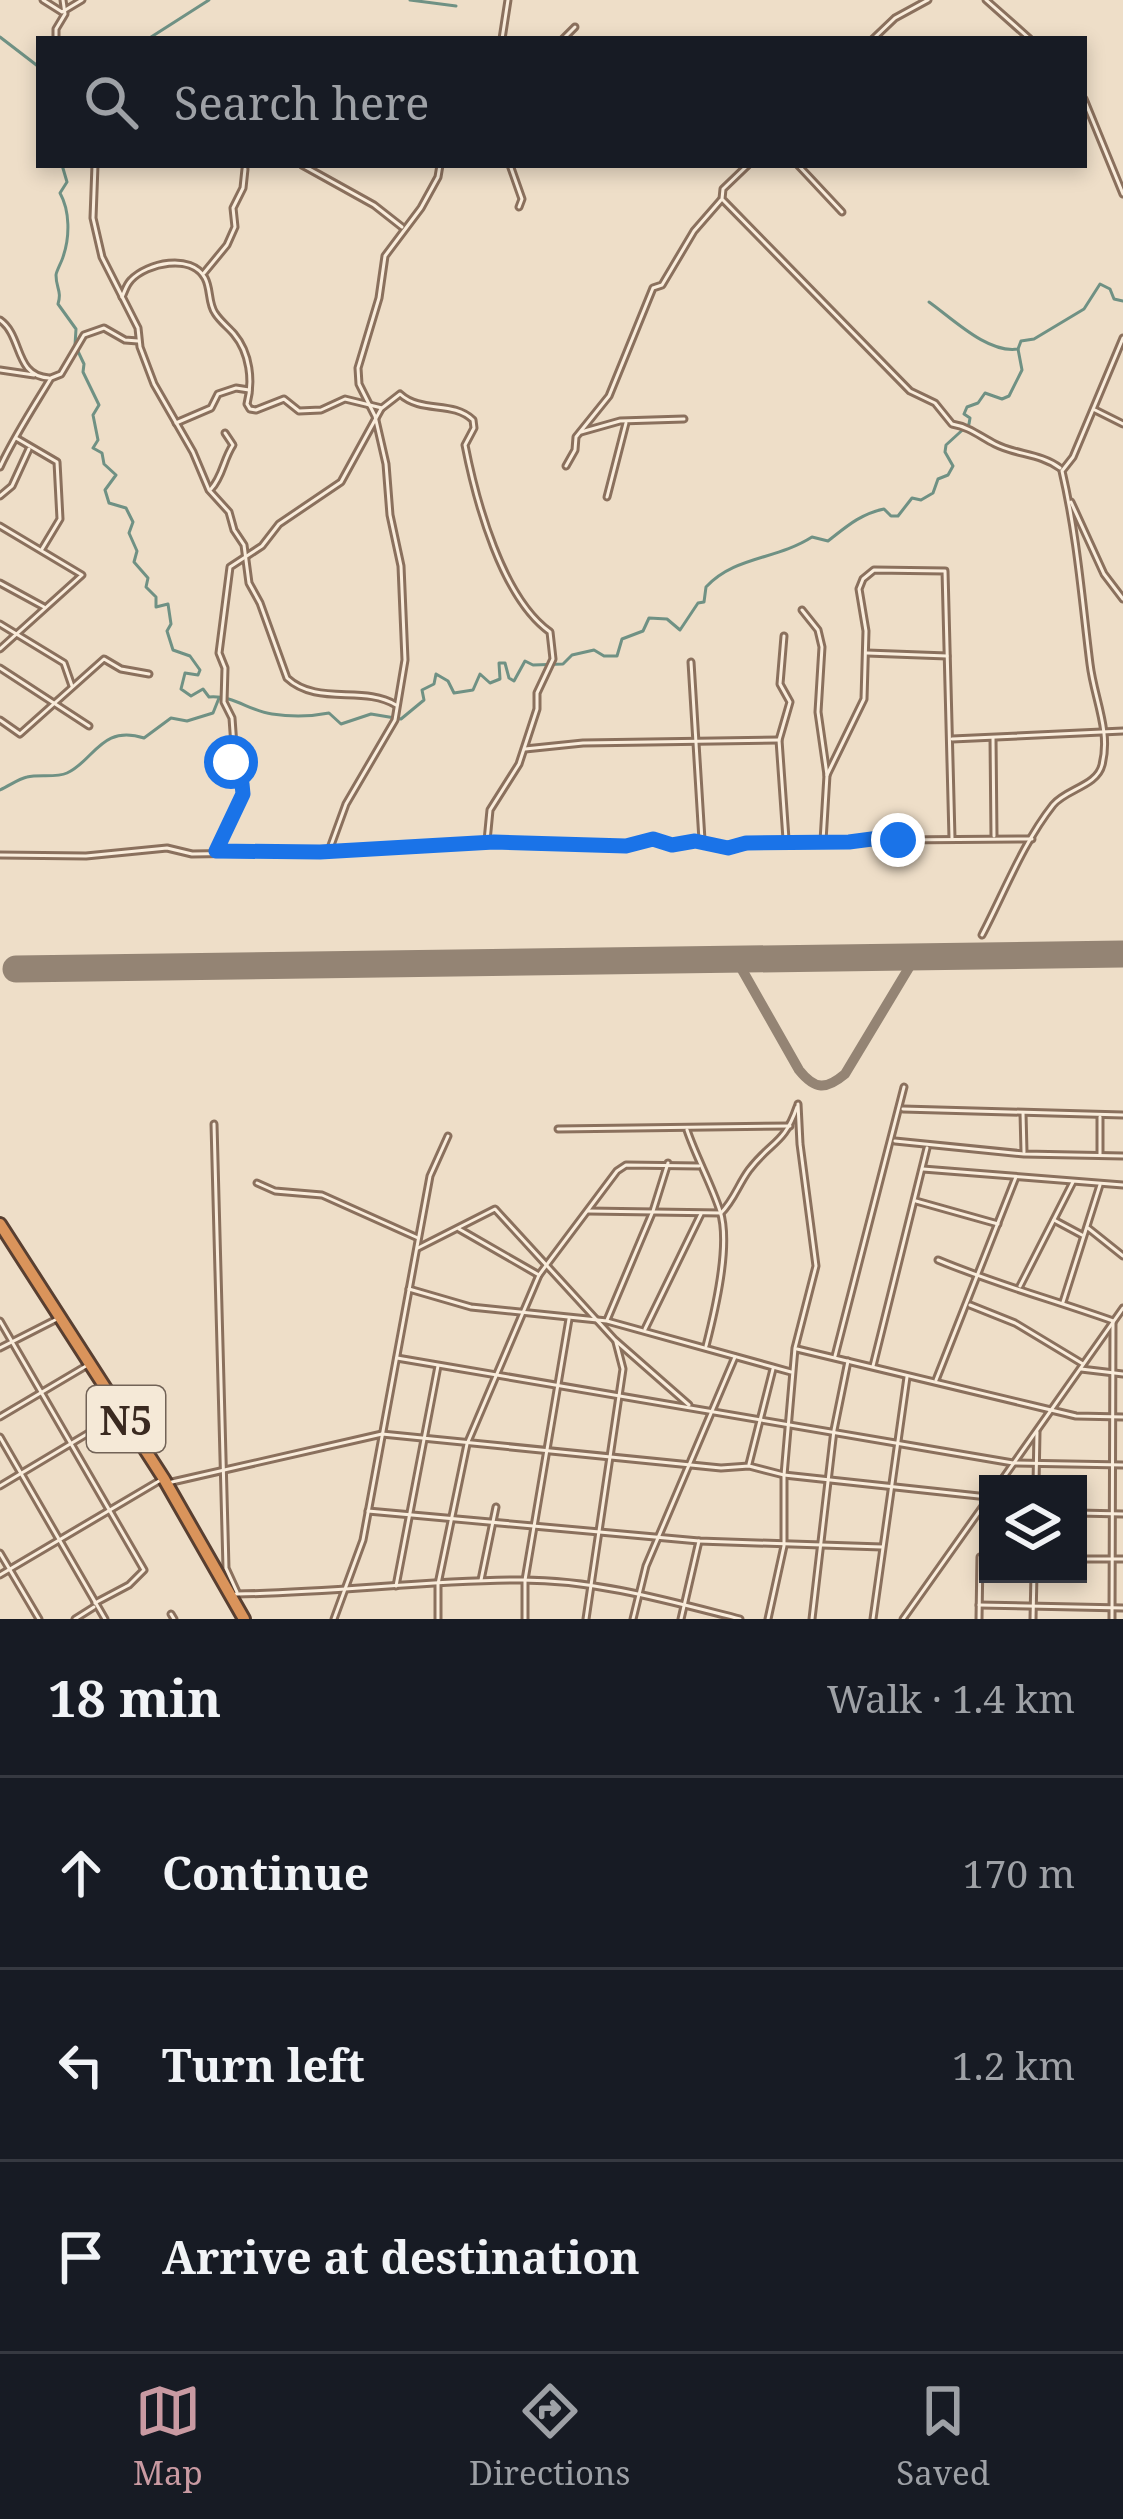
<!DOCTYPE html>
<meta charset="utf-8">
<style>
body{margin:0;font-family:"Noto Serif",serif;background:#20242c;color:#f1f3f6}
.controls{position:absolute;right:36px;bottom:36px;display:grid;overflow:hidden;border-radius:0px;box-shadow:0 6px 18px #0003}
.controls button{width:108px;height:108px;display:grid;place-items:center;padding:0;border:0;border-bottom:3px solid #363941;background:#171b24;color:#f1f3f6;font:60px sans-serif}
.stop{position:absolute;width:36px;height:36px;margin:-27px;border:9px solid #1a73e8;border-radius:50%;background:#fff}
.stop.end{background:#1a73e8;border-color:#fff;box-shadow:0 3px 12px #0008}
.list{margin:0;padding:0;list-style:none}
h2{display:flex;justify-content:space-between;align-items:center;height:156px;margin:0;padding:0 48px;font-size:51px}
h2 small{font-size:39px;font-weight:400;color:#9ea1a6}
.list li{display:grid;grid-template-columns:78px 1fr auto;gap:36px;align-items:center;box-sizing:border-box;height:192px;padding:0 48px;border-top:3px solid #363941}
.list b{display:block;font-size:45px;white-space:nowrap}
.list em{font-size:39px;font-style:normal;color:#9ea1a6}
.icon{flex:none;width:66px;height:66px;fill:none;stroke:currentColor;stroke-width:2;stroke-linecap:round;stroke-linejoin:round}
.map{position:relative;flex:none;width:1123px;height:1619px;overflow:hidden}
.search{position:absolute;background:#171b24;box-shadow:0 6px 18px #0003;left:36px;right:36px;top:36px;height:132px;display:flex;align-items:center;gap:30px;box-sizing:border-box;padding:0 42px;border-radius:0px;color:#9ea1a6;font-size:45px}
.sheet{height:732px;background:#171b24}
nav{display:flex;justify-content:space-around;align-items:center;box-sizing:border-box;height:168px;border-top:3px solid #363941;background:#171b24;font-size:33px;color:#9ea1a6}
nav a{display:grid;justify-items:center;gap:6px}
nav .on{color:#c99aa2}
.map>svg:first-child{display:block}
</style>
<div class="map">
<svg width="1123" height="1619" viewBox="0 0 1123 1619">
<rect width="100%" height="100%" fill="#eedec8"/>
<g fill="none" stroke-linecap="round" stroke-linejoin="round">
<!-- stream -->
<g stroke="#6f9184" stroke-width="3">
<polyline points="410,0 456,6"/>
<polyline points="0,37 39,67"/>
<polyline points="148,39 209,0"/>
<path d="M 62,165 L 67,182 L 60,193 C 70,211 70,237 63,257 C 62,261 56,272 56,275 C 56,288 62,291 58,304 L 76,329 L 75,345 L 84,364 L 83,372 L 99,405 L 93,415 L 98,440 L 93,448 L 102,453 L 104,464 L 116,475 L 105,490 L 109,503 L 126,508 L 133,522 L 129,533 L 137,551 L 134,562 L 148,578 L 146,587 L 156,597 L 156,607 L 168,604 L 171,624 L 167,631 L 173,650 L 190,656 L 200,670 L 198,675 L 185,673 L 181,689 L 191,696 L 203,689 L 209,697 C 234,695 249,711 272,714 C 292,717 309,717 329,713 L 341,724 L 371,714 L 401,719 L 424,700 L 422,690 L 434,684 L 436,674 L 448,681 L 454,693 L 473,690 L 480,674 L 490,683 L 500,679 L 499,663 L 505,663 L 509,678 L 514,681 L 525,661 L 533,665 L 563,664 L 572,655 L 594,650 L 604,656 L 617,656 L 622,639 L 643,631 L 649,618 L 667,619 L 680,630 L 698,603 L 704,602 L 706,587 C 735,556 776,560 812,537 L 828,541 C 846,527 860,514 884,509 L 891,516 L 898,516 L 912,498 L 921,500 L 933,493 L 938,479 L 948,475 L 953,466 L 945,452 L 946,445 L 969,424 L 970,418 L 964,414 L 967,407 L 978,403 L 985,393 L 1002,399 L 1009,396 L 1022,370 L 1018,349"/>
<path d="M 929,302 C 953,319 988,354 1018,349 L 1021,341 L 1034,339 L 1084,309 L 1100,284 L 1110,289 L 1114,299 L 1123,301"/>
<path d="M 0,790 C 9,786 18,779 27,777 C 39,774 56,778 67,773 C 94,761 101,724 144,738 L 171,718 L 187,721 L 213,713 L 219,698"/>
</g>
<!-- taxiway -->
<path stroke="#948474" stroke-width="10" d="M 736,959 L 799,1070 C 815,1090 826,1090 845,1074 L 916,956"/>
<!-- runway -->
<polyline stroke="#948474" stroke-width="27" points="16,969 1123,954"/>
<!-- street casing -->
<g stroke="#8a705d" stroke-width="9">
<g id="street">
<polyline points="43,0 62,12 82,0"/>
<polyline points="986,0 1030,39"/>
<polyline points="56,39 56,29 65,14 63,0"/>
<polyline points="502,39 508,0"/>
<polyline points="563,39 575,27"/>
<polyline points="873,39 895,18 928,0"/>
<polyline points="1084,99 1123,194"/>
<path d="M 95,165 L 93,218 L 102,257 L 138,328 L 140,347 L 154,384 L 193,452 L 209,490 L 229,512 L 234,530 L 244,545 L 249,583 L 260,603 L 287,678 C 317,706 364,685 396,705"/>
<polyline points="302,165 374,205 402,227"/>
<polyline points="510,165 522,199 519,207"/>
<path d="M 748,165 L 723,189 L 722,199 L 910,391 L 935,403 L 952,424 C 969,427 978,435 995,444 C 1016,455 1040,453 1060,468"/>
<polyline points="798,165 842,212"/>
<polyline points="204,273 227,245 235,227 233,208 243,188 245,169"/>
<path d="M 122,297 C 125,291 126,285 131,280 C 147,263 191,253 205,278 C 211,289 208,303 215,313 C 220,321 228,327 234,334 C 250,353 253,381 247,404 L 250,409 L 256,410 L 284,399 L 299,411 L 321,410 L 345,399 L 382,408 L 400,394 C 422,414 452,400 473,420 L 474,428 L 465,445 C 476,501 502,598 550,632 L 553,659 L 537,693 L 537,709 L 519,764 L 490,810 L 487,841"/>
<path d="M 0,320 C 23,336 14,376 49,378"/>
<polyline points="0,370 34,375"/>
<polyline points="1095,410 1123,424"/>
<polyline points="176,423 211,408 218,394 236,388 249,390"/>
<polyline points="581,432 620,421 684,419"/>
<polyline points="16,438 57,462 60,519 42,549"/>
<polyline points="566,466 575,450 576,437 609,396 653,288 662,285 694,231 721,200"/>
<path d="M 0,467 C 15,435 33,408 51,378 L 61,374 L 84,335 L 104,328 L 125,340 L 138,341"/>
<path d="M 211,489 C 223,476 223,460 233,445 L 225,433"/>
<polyline points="0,496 12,486 29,449"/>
<polyline points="607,497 626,423"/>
<polyline points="1071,502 1104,574 1123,599"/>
<polyline points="0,526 82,575 0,649"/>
<polyline points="0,583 44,607"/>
<polyline points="802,610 818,630 822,647 818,712 827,775 823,841"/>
<polyline points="0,624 64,663 72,686"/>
<polyline points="784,636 780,684 790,702 779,740 786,839"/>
<polyline points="867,653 947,656"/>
<polyline points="691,662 702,840"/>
<polyline points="0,668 89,726"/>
<polyline points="0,720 20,734 104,659 121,669 149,674"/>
<polyline points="993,738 994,836"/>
<polyline points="952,739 1123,731"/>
<polyline points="525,749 583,743 779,740"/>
<polyline points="827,775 864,699 866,631 859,589 863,579 874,570 945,571 952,838"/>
<polyline points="330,848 346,804 395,720 405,660 401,566 390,515 386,464 375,416 359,384 358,368 379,298 385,256 421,208 438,177 440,165"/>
<polyline points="216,852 243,794 242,784 229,772 234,746 232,718 224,702 225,668 219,653 230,567 262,546 279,524 341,482 381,409"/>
<polyline points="0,855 86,856 167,848 192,854 320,852 494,842 625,846 653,839 672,845 695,841 727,848 786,841 849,842 887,837 898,840 1032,839"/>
<path d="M 982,935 C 1004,893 1023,843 1053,805 C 1066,789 1097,786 1102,765 C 1111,731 1094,698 1090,664 C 1082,600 1077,535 1062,471 L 1073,457 L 1123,338"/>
<polyline points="903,1109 1123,1115"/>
<polyline points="1023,1113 1024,1152"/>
<polyline points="1100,1117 1100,1155"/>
<polyline points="214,1124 226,1568 237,1592"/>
<polyline points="558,1129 790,1126"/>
<path d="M 687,1130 C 696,1157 711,1183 720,1211 C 731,1245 715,1311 706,1346"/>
<polyline points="895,1141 1024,1154 1123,1156"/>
<polyline points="923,1169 1123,1185"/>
<polyline points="257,1183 275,1191 322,1195 418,1238"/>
<polyline points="916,1201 998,1224"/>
<path d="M 588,1211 L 721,1213 C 734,1200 738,1185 749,1170 C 771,1141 784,1145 797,1107"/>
<polyline points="1054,1220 1082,1235"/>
<polyline points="1088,1228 1123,1256"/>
<polyline points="459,1229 539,1275"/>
<polyline points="418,1248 495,1209 615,1340 689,1405"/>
<path d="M 938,1260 C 995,1284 1054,1300 1113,1321 L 1112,1619"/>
<polyline points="1020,1286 1073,1182"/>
<polyline points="409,1289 471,1307 607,1321 791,1372"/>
<polyline points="1063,1302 1100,1185"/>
<polyline points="970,1305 1015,1323 1083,1364"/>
<polyline points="607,1320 653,1211 668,1163"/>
<polyline points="0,1321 144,1570 129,1585 95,1603"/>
<polyline points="645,1329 701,1214"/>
<polyline points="0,1348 57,1319"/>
<polyline points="797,1349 1076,1416 1123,1417"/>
<polyline points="835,1356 904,1087"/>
<polyline points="397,1358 1013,1463 1123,1465"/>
<polyline points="873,1366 927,1148"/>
<polyline points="1081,1369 1123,1374"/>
<polyline points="936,1380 1016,1177"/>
<polyline points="0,1417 86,1366"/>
<polyline points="0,1437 105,1619"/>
<polyline points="749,1464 773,1369"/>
<polyline points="172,1482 382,1434 721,1468 749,1466 784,1475 988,1497"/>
<polyline points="999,1484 1123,1308"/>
<polyline points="1036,1484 1037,1432"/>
<polyline points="0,1486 117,1416"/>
<polyline points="368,1511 699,1541 882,1547"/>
<polyline points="1078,1513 1123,1514"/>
<polyline points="0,1553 39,1619"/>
<polyline points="1078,1559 1123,1559"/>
<polyline points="0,1575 159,1481"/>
<polyline points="481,1580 496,1507"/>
<polyline points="396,1586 438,1366"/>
<path d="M 236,1594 C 332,1593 427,1580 522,1580 C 596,1580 669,1601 740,1619"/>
<polyline points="979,1605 1123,1608"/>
<polyline points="171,1614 174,1619"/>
<polyline points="75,1619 94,1607"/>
<polyline points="334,1619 363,1540 430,1176 448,1136"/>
<polyline points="438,1619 438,1584 467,1444 539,1275 617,1171 626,1165 699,1166"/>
<polyline points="525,1619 525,1580 569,1319"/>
<polyline points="586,1619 623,1369 616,1342"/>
<polyline points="633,1619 646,1566 735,1357"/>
<polyline points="681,1619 699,1541"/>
<polyline points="768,1619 784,1546 784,1475 795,1348 816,1266 800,1144 798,1104"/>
<polyline points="812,1619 834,1430 848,1361"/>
<polyline points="873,1619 907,1377"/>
<polyline points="903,1619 988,1499"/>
<polyline points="979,1619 980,1557 988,1557"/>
<polyline points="1033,1619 1034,1574"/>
</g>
</g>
<!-- highway casing -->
<g stroke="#583f31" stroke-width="16">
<polyline id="highway" points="0,1224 164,1479 244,1619"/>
</g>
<!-- street -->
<use href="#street" stroke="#f9ecdb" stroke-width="3"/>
<!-- highway -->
<use href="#highway" stroke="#da945b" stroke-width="10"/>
</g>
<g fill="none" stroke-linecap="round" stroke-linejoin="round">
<!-- route -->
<polyline stroke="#1a73e8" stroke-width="15" points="231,762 229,772 242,784 243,794 216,851 320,852 494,842 626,846 653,839 672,845 695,841 728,848 746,843 849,842 887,837 898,840"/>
</g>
<g text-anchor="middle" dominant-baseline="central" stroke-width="9" stroke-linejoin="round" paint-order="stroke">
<!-- shield labels -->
<rect fill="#f5e9d7" stroke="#726357" stroke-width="3" x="87" y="1386" width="78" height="66" rx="9"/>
<g font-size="39" font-weight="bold" fill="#3a2a20">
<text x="126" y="1419">N5</text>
</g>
</g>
</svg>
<div class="controls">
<button><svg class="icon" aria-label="layers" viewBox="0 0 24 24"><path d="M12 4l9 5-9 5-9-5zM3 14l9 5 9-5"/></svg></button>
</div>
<div class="stop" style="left:231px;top:762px"></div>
<div class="stop end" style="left:898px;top:840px"></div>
<div class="search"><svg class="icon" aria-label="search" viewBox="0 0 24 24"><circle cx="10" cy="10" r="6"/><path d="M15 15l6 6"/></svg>Search here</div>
</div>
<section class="sheet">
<h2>18 min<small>Walk · 1.4 km</small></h2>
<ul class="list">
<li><svg class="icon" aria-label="ahead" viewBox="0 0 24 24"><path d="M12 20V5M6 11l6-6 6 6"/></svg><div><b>Continue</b></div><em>170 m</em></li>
<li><svg class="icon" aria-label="left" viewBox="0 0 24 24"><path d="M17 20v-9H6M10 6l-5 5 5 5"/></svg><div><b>Turn left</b></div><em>1.2 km</em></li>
<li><svg class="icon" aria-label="arrive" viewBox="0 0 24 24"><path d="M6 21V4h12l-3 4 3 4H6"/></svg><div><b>Arrive at destination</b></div></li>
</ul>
</section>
<nav>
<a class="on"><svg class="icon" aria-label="map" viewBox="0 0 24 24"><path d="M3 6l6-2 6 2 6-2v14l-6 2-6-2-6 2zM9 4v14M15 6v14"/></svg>Map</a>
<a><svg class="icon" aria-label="directions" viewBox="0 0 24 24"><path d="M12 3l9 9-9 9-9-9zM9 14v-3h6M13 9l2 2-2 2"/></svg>Directions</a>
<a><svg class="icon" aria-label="saved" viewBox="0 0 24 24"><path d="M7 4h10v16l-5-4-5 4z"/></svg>Saved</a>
</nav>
